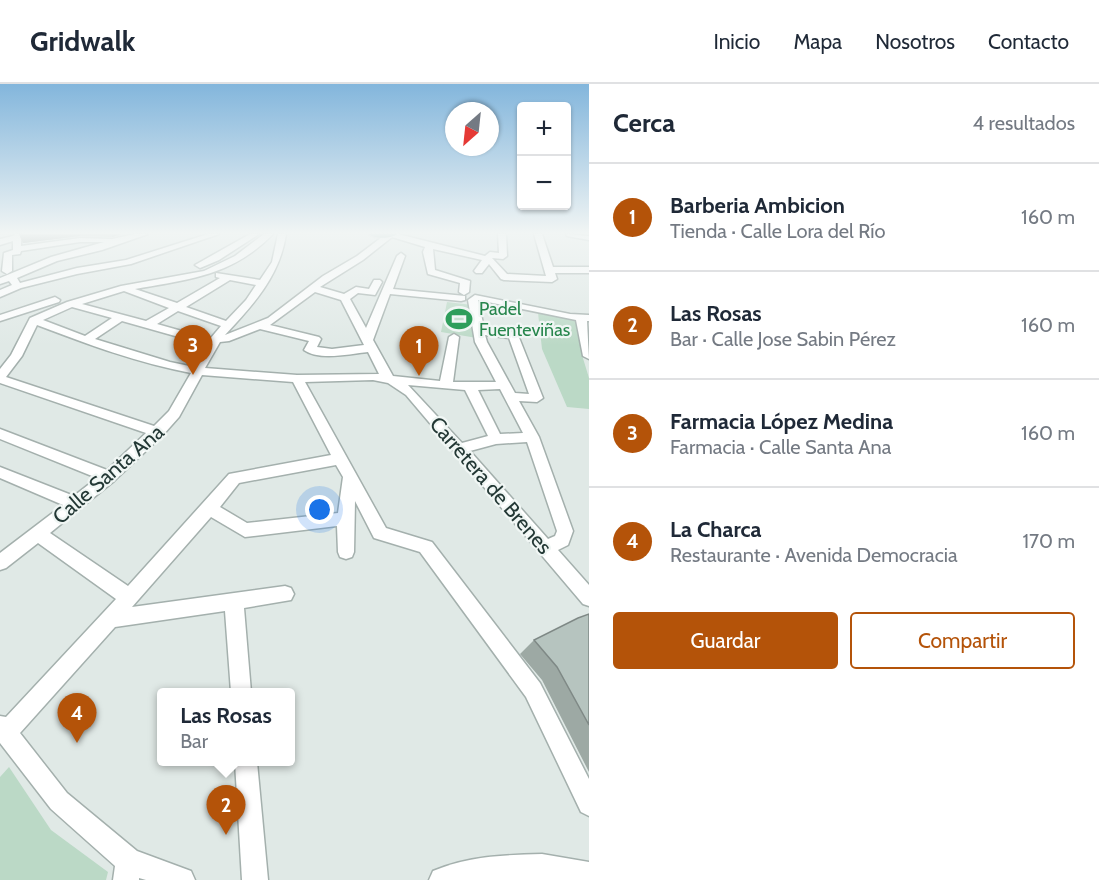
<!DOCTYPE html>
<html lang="es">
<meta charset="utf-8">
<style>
body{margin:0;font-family:Cabin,sans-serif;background:#f2f2f3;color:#1f2937}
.controls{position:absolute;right:18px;top:18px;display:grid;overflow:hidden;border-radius:6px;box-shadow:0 2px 4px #0004}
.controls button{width:54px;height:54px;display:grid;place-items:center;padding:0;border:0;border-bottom:2px solid #e0e1e3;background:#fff;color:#1f2937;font:30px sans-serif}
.compass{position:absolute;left:445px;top:18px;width:54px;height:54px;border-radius:50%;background:#fff;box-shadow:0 2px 4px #0004;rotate:207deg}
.you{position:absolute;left:320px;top:426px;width:21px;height:21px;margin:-15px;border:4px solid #fff;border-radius:50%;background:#1a73e8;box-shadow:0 0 0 9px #1a73e833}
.badge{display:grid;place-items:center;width:39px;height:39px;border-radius:50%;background:#b45309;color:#fff;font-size:20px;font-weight:700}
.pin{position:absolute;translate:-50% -50px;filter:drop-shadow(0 2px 3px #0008)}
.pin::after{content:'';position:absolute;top:32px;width:21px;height:18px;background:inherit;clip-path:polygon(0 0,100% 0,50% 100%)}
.popup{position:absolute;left:157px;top:604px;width:138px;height:78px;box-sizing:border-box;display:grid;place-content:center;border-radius:6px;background:#fff;filter:drop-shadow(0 2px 4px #0005);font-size:20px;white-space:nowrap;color:#747a83}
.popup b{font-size:22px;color:#1f2937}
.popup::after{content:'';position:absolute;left:50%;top:100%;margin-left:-12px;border:12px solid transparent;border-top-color:#fff}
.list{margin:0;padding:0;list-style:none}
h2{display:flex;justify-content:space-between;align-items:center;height:78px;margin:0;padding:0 24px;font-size:26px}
h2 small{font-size:20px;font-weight:400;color:#747a83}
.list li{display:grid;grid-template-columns:39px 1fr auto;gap:18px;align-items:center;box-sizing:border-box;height:108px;padding:0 24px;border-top:2px solid #e0e1e3}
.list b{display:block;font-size:22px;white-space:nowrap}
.list p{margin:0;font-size:20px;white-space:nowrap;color:#747a83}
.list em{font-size:20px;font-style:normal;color:#747a83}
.actions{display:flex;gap:12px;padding:18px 24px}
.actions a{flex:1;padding:14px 0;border:2px solid #b45309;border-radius:6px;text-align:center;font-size:21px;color:#b45309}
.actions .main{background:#b45309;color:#fff}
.map{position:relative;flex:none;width:589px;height:796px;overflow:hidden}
header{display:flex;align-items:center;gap:36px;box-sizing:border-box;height:84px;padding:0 30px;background:#fff;border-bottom:2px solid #e0e1e3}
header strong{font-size:28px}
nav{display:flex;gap:33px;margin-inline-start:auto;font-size:21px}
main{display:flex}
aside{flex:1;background:#fff}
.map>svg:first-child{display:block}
</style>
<header>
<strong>Gridwalk</strong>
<nav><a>Inicio</a><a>Mapa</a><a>Nosotros</a><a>Contacto</a></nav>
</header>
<main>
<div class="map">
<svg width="589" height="796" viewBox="0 0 589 796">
<rect width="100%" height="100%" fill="#e0e9e6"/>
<!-- green -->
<g fill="#bbd9c6">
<polygon points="447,218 472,221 477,254 441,248"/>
<polygon points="538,229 576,237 582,271 589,294 589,325 567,323 542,265"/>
<polygon points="9,683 51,746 108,788 106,796 0,796 0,693"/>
</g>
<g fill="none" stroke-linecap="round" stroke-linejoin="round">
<!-- minor casing -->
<g stroke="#a4b0ad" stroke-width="3">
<g id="minor">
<polygon points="15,150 24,150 21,153 21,162 80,154 112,155 135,150 148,150 102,166 57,177 17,194 20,199 77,184 126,176 208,150 219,150 131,180 77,190 21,204 0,213 0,206 12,201 9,197 0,200 0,194 51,173 104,158 80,158 21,167 20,170 12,171 12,187 7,190 2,187 4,169 13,166 13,157 0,161 0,155 13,152"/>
<polygon points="250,150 259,150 219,176 200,184 195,181"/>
<path d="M 264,150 L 273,150 C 232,192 190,195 135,205 L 177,219 L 220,194 L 216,193 L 216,189 L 260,196 L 272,178 L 278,150 L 286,150 C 280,192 253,221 225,251 L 268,234 L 323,192 L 357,172 L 386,150 L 398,150 L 485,172 L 490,168 L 499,169 L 498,150 L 506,150 L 507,172 L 503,175 L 492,174 L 507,190 L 546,192 L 534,150 L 542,150 L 553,183 L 589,183 L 589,189 L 555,189 L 557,195 L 552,198 L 504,196 L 501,195 L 489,180 L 482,189 L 476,189 L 474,187 L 482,176 L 433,165 L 435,186 L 470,197 L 469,208 L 464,211 L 459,208 L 460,199 L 428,190 L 423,168 L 425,163 L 392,153 L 363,176 L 320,203 L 344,210 L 356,203 L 369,205 L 374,196 L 380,196 L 382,198 L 375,211 L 358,209 L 350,215 L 366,244 L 397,172 L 401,169 L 405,172 L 393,205 L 465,212 L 465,216 L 461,217 L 390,210 L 373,256 L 393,292 L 440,297 L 449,253 L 454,250 L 459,253 L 453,298 L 496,298 L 475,258 L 468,216 L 475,211 L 570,230 L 589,231 L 589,237 L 587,237 L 589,275 L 583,272 L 576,236 L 478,216 L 484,244 L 513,248 L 518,251 L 543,314 L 537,318 L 519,317 L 539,353 L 573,447 L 568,461 L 558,466 L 589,501 L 589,522 L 583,520 L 406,311 L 388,299 L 373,296 L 305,298 L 386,444 L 432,458 L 540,599 L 589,695 L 589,732 L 581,728 L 526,613 L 420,468 L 374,454 L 355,417 L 354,468 L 352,473 L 346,475 L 340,473 L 338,468 L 337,442 L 245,453 L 211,433 L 132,523 L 285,502 L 291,504 L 294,510 L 291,516 L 244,524 L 251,608 L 231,608 L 225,527 L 115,543 L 20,649 L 67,709 L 137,767 L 191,787 L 195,796 L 146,796 L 139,794 L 139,796 L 113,796 L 115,782 L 51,725 L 0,659 L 0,632 L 6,633 L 116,515 L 38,459 L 6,484 L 0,486 L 0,469 L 63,421 L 0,394 L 0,383 L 74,412 L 97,394 L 0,355 L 0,345 L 107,386 L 146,349 L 0,299 L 0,285 L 11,271 L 30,234 L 67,218 L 121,202 L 204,187 L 235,172 ZM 230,196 L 256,201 L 246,216 L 226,237 L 186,223 ZM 124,207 L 169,224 L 146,237 L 82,220 ZM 315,208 L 341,216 L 364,261 L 332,265 L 317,263 L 321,255 L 319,253 L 270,241 ZM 72,223 L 112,234 L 85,252 L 43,236 ZM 178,227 L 221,242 L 210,255 L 157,240 ZM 122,237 L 207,261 L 194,283 L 170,278 L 95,255 ZM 37,241 C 87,260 138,279 191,289 L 169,327 L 154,342 L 6,293 L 22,272 ZM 260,245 L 309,257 L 304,266 C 319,277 350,270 368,268 L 379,290 L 297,291 L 205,284 L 220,258 L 229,257 ZM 485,251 L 509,254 L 529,310 L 515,309 L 487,258 ZM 202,291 L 293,298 L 331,371 L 229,390 L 128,502 L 50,449 L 114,397 L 163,351 L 179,333 ZM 408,301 L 465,306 L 488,352 L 462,359 ZM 500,305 L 523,349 L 500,350 L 478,306 ZM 527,358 L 557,447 L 555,452 L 548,455 L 470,367 L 496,360 ZM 336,381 L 343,393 L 338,429 L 247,439 L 220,423 L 239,399 Z"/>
<polygon points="566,150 589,152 589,156 567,152"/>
<polygon points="55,213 60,216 59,218 0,237 0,231"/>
<polygon points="235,678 257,678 268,796 242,796"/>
<path d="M 542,770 L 589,778 L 589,796 L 429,796 L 433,787 C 468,772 504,771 542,770 Z"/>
</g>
</g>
<!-- major casing -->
<g stroke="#bdc3c2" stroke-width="3">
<path id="major" d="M 369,150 L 397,150 C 391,155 375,155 369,150 Z"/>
</g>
<!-- minor -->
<use href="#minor" fill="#fff" fill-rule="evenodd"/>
<!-- major -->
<use href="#major" fill="#699b93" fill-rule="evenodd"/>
</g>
<!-- wall -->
<g fill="#9da9a4">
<polygon points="19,150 120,150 120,151 112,153 80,152 23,159"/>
<polygon points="589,530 589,688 542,596 520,570 534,556"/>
</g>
<!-- shaded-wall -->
<g fill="#7f8986">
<polygon points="19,150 79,150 80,152 23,159"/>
<polygon points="111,150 120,150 120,151 112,153"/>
</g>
<!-- building -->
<polygon fill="#b6c4bf" stroke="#7f8986" stroke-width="1.5" points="589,530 589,641 557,583 534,556 578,534"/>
<!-- sky -->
<linearGradient id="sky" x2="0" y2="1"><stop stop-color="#83b6dc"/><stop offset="0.57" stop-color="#f1f5f4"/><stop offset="1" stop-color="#f1f5f4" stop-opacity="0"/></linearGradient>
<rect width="589" height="261" fill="url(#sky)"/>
<!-- icons -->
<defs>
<g id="stadium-bare" transform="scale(2.07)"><path d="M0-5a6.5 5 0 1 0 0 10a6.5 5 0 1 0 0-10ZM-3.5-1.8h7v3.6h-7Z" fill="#2e9e5b" stroke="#f0f6f4" stroke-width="2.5" paint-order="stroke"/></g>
</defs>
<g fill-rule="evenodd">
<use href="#stadium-bare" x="459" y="235"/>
</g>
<g text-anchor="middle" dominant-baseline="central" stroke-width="4.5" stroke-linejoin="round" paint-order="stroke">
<!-- far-leisure labels -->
<g font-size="18" fill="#27864d" stroke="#f0f6f4" text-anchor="start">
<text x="479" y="225">Padel<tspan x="479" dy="21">Fuenteviñas</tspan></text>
</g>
<!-- street labels -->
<g font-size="21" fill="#233835" stroke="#f0f6f4">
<text transform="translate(108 390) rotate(-41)">Calle Santa Ana</text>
<text transform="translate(491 401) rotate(49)">Carretera de Brenes</text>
</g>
</g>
</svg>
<div class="controls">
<button>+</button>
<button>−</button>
</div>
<svg class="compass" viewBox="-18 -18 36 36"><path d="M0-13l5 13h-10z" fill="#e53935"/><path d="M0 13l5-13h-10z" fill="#747a83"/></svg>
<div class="you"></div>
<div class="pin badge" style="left:419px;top:292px">1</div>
<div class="pin badge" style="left:226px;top:751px">2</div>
<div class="popup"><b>Las Rosas</b>Bar</div>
<div class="pin badge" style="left:193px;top:291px">3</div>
<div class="pin badge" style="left:77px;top:659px">4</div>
</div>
<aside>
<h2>Cerca<small>4 resultados</small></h2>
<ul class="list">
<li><span class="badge">1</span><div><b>Barberia Ambicion</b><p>Tienda · Calle Lora del Río</p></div><em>160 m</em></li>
<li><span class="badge">2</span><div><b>Las Rosas</b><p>Bar · Calle Jose Sabin Pérez</p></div><em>160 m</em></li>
<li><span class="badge">3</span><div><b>Farmacia López Medina</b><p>Farmacia · Calle Santa Ana</p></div><em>160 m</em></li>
<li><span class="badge">4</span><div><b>La Charca</b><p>Restaurante · Avenida Democracia</p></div><em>170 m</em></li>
</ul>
<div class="actions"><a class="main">Guardar</a><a>Compartir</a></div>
</aside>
</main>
